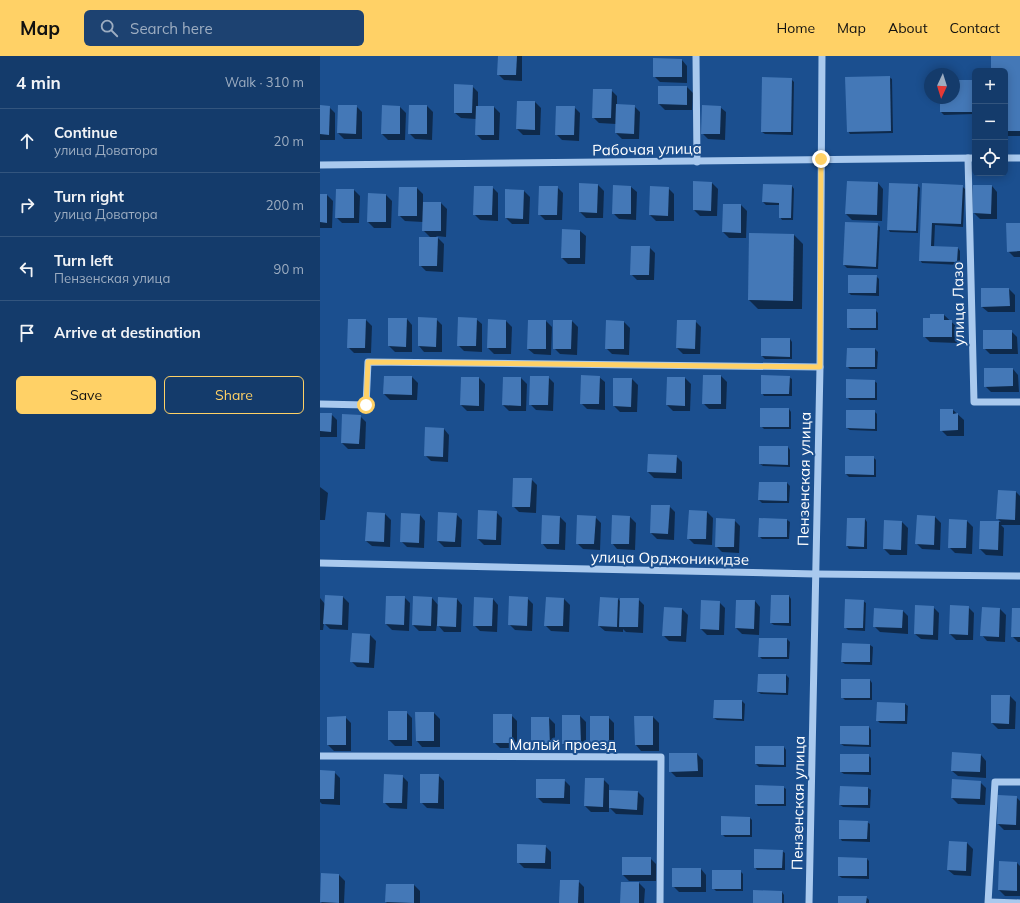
<!DOCTYPE html>
<meta charset="utf-8">
<style>
body{margin:0;font-family:Mulish,sans-serif;background:#1d4271;color:#f1f3f6}
.controls{position:absolute;right:12px;top:12px;display:grid;overflow:hidden;border-radius:6px;box-shadow:0 2px 10px #0003}
.controls button{width:36px;height:36px;display:grid;place-items:center;padding:0;border:0;border-bottom:1px solid #33557e;background:#143b6b;color:#f1f3f6;font:20px sans-serif}
.compass{position:absolute;left:604px;top:12px;width:36px;height:36px;border-radius:50%;background:#143b6b;box-shadow:0 2px 10px #0003;rotate:184deg}
.stop{position:absolute;width:12px;height:12px;margin:-9px;border:3px solid #ffd166;border-radius:50%;background:#fff}
.stop.end{background:#ffd166;border-color:#fff;box-shadow:0 1px 4px #0008}
.list{margin:0;padding:0;list-style:none}
h2{display:flex;justify-content:space-between;align-items:center;height:52px;margin:0;padding:0 16px;font-size:17px}
h2 small{font-size:13px;font-weight:400;color:#9dadc1}
.list li{display:grid;grid-template-columns:26px 1fr auto;gap:12px;align-items:center;box-sizing:border-box;height:64px;padding:0 16px;border-top:1px solid #33557e}
.list b{display:block;font-size:15px;white-space:nowrap}
.list p{margin:0;font-size:13px;white-space:nowrap;color:#9dadc1}
.list em{font-size:13px;font-style:normal;color:#9dadc1}
.actions{display:flex;gap:8px;padding:12px 16px}
.actions a{flex:1;padding:9px 0;border:1px solid #ffd166;border-radius:6px;text-align:center;font-size:14px;color:#ffd166}
.actions .main{background:#ffd166;color:#111}
.icon{flex:none;width:22px;height:22px;fill:none;stroke:currentColor;stroke-width:2;stroke-linecap:round;stroke-linejoin:round}
.map{position:relative;flex:none;width:700px;height:847px;overflow:hidden}
header{display:flex;align-items:center;gap:24px;box-sizing:border-box;height:56px;padding:0 20px;background:#ffd166;color:#111}
header strong{font-size:19px}
nav{display:flex;gap:22px;margin-inline-start:auto;font-size:14px}
.search{width:280px;height:36px;background:#1d4271;display:flex;align-items:center;gap:10px;box-sizing:border-box;padding:0 14px;border-radius:6px;color:#9dadc1;font-size:15px}
main{display:flex}
aside{flex:1;background:#143b6b}
.map>svg:first-child{display:block}
</style>
<header>
<strong>Map</strong>
<div class="search"><svg class="icon" aria-label="search" viewBox="0 0 24 24"><circle cx="10" cy="10" r="6"/><path d="M15 15l6 6"/></svg>Search here</div>
<nav><a>Home</a><a>Map</a><a>About</a><a>Contact</a></nav>
</header>
<main>
<aside>
<h2>4 min<small>Walk · 310 m</small></h2>
<ul class="list">
<li><svg class="icon" aria-label="ahead" viewBox="0 0 24 24"><path d="M12 20V5M6 11l6-6 6 6"/></svg><div><b>Continue</b><p>улица Доватора</p></div><em>20 m</em></li>
<li><svg class="icon" aria-label="right" viewBox="0 0 24 24"><path d="M7 20v-9h11M14 6l5 5-5 5"/></svg><div><b>Turn right</b><p>улица Доватора</p></div><em>200 m</em></li>
<li><svg class="icon" aria-label="left" viewBox="0 0 24 24"><path d="M17 20v-9H6M10 6l-5 5 5 5"/></svg><div><b>Turn left</b><p>Пензенская улица</p></div><em>90 m</em></li>
<li><svg class="icon" aria-label="arrive" viewBox="0 0 24 24"><path d="M6 21V4h12l-3 4 3 4H6"/></svg><div><b>Arrive at destination</b></div></li>
</ul>
<div class="actions"><a class="main">Save</a><a>Share</a></div>
</aside>
<div class="map">
<svg width="700" height="847" viewBox="0 0 700 847">
<rect width="100%" height="100%" fill="#1b4f8f"/>
<!-- shadow -->
<g fill="#0007">
<polygon points="179,0 202,0 202,25 184,24 178,18"/>
<polygon points="672,0 700,0 700,80 685,80 685,15 672,15"/>
<polygon points="362,4 367,10 367,27 340,26 334,20"/>
<polygon points="569,21 572,23 573,77 530,78 528,75"/>
<polygon points="471,23 474,26 473,79 445,78 442,76"/>
<polygon points="634,25 651,25 654,28 654,58 624,59 621,56 621,42 634,42"/>
<polygon points="152,30 158,36 158,51 174,51 180,57 179,84 162,84 156,78 156,63 141,62 135,57"/>
<polygon points="367,31 373,37 372,54 345,54 339,48"/>
<polygon points="291,34 297,40 297,50 314,50 320,56 319,83 302,83 296,77 296,68 279,67 273,61"/>
<polygon points="198,46 215,46 221,52 220,79 203,79 197,73"/>
<polygon points="0,50 9,51 15,57 15,84 0,84"/>
<polygon points="36,50 42,56 42,83 24,83 18,77"/>
<polygon points="63,50 80,51 86,57 85,84 68,84 62,78"/>
<polygon points="107,50 113,56 112,84 95,83 89,77"/>
<polygon points="254,51 260,57 259,85 242,84 236,78"/>
<polygon points="400,51 406,56 405,84 388,83 382,77"/>
<polygon points="392,127 398,133 397,160 380,160 374,154"/>
<polygon points="558,127 563,133 562,165 532,164 526,158"/>
<polygon points="603,128 642,130 645,133 643,171 615,169 614,191 638,192 640,195 640,209 602,207 600,204"/>
<polygon points="278,129 284,135 283,162 266,162 260,156"/>
<polygon points="597,129 600,132 598,177 570,176 568,173"/>
<polygon points="294,130 311,131 317,136 316,164 299,163 293,157"/>
<polygon points="472,130 474,133 473,164 462,164 460,161 460,149 446,149 443,146"/>
<polygon points="672,130 677,136 677,163 660,163 654,157"/>
<polygon points="172,131 178,137 178,165 160,164 154,158"/>
<polygon points="237,131 243,137 242,164 225,164 219,158"/>
<polygon points="97,132 103,138 103,147 121,147 127,153 126,181 116,180 124,188 123,216 106,215 100,209 111,182 103,174 103,166 85,165 79,159"/>
<polygon points="348,132 354,138 354,165 336,165 330,159"/>
<polygon points="34,134 40,140 39,167 22,167 16,161"/>
<polygon points="204,135 210,141 209,168 192,168 186,162"/>
<polygon points="0,139 7,139 13,145 12,172 0,172"/>
<polygon points="66,139 72,145 71,172 54,172 48,166"/>
<polygon points="404,149 421,149 427,155 426,182 409,182 403,176"/>
<polygon points="557,168 560,171 558,213 527,212 524,209"/>
<polygon points="700,168 700,201 694,201 688,195"/>
<polygon points="260,175 266,180 265,208 248,208 242,202"/>
<polygon points="474,179 483,188 482,253 438,253 429,244"/>
<polygon points="329,191 335,197 334,224 317,224 311,218"/>
<polygon points="556,220 559,223 559,240 531,239 529,237"/>
<polygon points="689,233 695,239 695,256 668,256 662,251"/>
<polygon points="555,254 558,257 558,274 531,274 528,271"/>
<polygon points="611,259 624,259 637,271 637,287 610,286 604,280 611,263"/>
<polygon points="69,263 87,263 92,269 92,296 75,296 69,290"/>
<polygon points="116,263 122,269 122,296 104,296 99,290"/>
<polygon points="156,263 162,268 162,296 144,295 138,289"/>
<polygon points="46,264 52,270 51,297 34,297 28,291"/>
<polygon points="169,264 186,265 192,271 191,298 174,298 168,292"/>
<polygon points="226,265 232,271 231,299 214,298 208,293"/>
<polygon points="252,265 258,271 257,299 240,298 234,292"/>
<polygon points="375,265 381,271 380,298 363,298 357,292"/>
<polygon points="304,266 310,272 309,299 292,298 286,292"/>
<polygon points="691,275 697,281 698,298 670,298 664,292"/>
<polygon points="470,283 472,286 472,303 445,303 442,300"/>
<polygon points="555,293 558,296 557,313 530,313 527,310"/>
<polygon points="693,313 698,319 699,336 671,336 665,330"/>
<polygon points="401,320 407,326 406,353 389,353 383,347"/>
<polygon points="65,321 92,321 98,327 97,344 70,344 64,338"/>
<polygon points="228,321 234,327 233,355 216,354 210,348"/>
<polygon points="279,321 285,326 285,354 267,353 261,347"/>
<polygon points="469,321 472,323 472,340 444,340 442,337"/>
<polygon points="159,322 165,328 164,355 147,355 141,349"/>
<polygon points="201,322 207,328 206,355 189,355 183,349"/>
<polygon points="365,322 371,328 370,355 353,355 347,349"/>
<polygon points="312,323 318,329 317,356 300,356 294,350"/>
<polygon points="554,325 557,327 557,344 530,344 527,341"/>
<polygon points="469,353 471,356 471,373 444,373 441,370"/>
<polygon points="633,354 644,364 644,380 627,380 621,374"/>
<polygon points="554,355 557,358 557,375 530,374 527,372"/>
<polygon points="0,358 11,358 17,364 17,381 0,381"/>
<polygon points="40,360 46,366 45,393 28,393 22,387"/>
<polygon points="124,373 129,379 128,406 111,405 105,399"/>
<polygon points="468,391 470,394 470,411 443,410 440,408"/>
<polygon points="356,400 362,406 362,423 334,422 328,416"/>
<polygon points="526,401 553,401 556,404 556,421 529,421 526,418"/>
<polygon points="211,423 217,429 216,457 199,456 193,450"/>
<polygon points="467,427 470,430 469,447 442,447 439,444"/>
<polygon points="0,431 8,437 5,464 0,464"/>
<polygon points="679,435 696,436 700,440 700,469 681,469 684,472 683,500 666,499 660,493 661,466 681,466 678,463"/>
<polygon points="349,450 355,456 354,484 337,483 331,477"/>
<polygon points="176,456 182,462 181,489 164,489 158,483"/>
<polygon points="387,456 393,462 392,489 374,488 368,482"/>
<polygon points="65,458 71,464 70,491 52,490 46,485"/>
<polygon points="136,458 142,464 141,491 124,491 118,485"/>
<polygon points="100,459 105,465 104,492 87,491 81,485"/>
<polygon points="223,460 240,461 246,467 245,494 227,493 222,487"/>
<polygon points="293,460 310,461 316,467 315,494 297,493 292,487"/>
<polygon points="275,461 281,467 280,494 263,493 257,487"/>
<polygon points="615,461 621,467 620,494 602,493 596,487"/>
<polygon points="527,463 545,463 547,466 547,493 529,493 527,490"/>
<polygon points="414,464 420,470 419,497 402,496 396,490"/>
<polygon points="467,464 470,466 469,483 442,483 439,480"/>
<polygon points="630,464 647,465 653,471 652,498 635,497 629,491"/>
<polygon points="565,465 582,466 588,472 587,499 570,499 564,493"/>
<polygon points="469,540 471,543 471,570 454,569 451,567"/>
<polygon points="23,541 29,547 28,574 10,573 4,567 3,574 0,574 0,542 5,548"/>
<polygon points="84,541 90,547 89,575 72,574 66,568"/>
<polygon points="112,542 119,550 137,543 142,549 141,576 124,576 117,568 116,575 99,575 93,569"/>
<polygon points="207,542 213,548 212,575 195,574 189,568"/>
<polygon points="173,543 178,549 177,576 160,575 154,569"/>
<polygon points="244,543 250,549 249,576 231,575 225,569"/>
<polygon points="298,543 301,546 318,543 324,549 323,577 306,576 303,573 303,576 285,575 279,570"/>
<polygon points="417,545 435,545 440,551 439,579 422,578 416,572"/>
<polygon points="543,545 546,547 545,575 528,574 525,571"/>
<polygon points="399,546 405,552 404,579 387,579 381,573"/>
<polygon points="613,551 619,557 618,584 601,583 595,578"/>
<polygon points="648,551 654,557 653,584 636,584 630,578"/>
<polygon points="362,553 368,559 366,586 349,585 343,579"/>
<polygon points="680,553 686,559 685,586 667,585 662,579"/>
<polygon points="700,553 700,586 698,586 692,580"/>
<polygon points="583,555 588,560 588,578 560,576 554,570"/>
<polygon points="50,579 56,585 54,612 37,611 31,605"/>
<polygon points="467,583 470,586 469,603 442,603 439,600"/>
<polygon points="523,588 550,589 553,591 552,609 525,608 522,606"/>
<polygon points="439,619 466,619 469,622 468,639 441,638 438,636"/>
<polygon points="550,624 552,627 552,644 525,644 522,641"/>
<polygon points="690,640 696,646 695,673 678,673 672,667"/>
<polygon points="422,645 425,648 424,665 397,664 394,662"/>
<polygon points="585,648 588,650 587,668 560,667 557,664"/>
<polygon points="86,656 92,662 92,690 75,690 69,684"/>
<polygon points="114,657 120,663 120,691 102,691 97,685"/>
<polygon points="191,659 197,665 197,692 180,692 174,686"/>
<polygon points="260,660 266,666 266,694 249,694 243,688"/>
<polygon points="25,661 31,667 31,695 14,695 8,689"/>
<polygon points="288,661 294,667 294,694 277,694 271,689"/>
<polygon points="333,661 339,667 339,695 321,695 316,689"/>
<polygon points="229,662 235,668 235,695 218,695 212,689"/>
<polygon points="549,671 551,674 551,691 524,690 521,688"/>
<polygon points="464,691 466,694 466,711 439,711 436,708"/>
<polygon points="377,698 383,704 383,721 356,721 350,715"/>
<polygon points="548,699 551,702 551,719 524,718 521,716"/>
<polygon points="661,699 666,705 666,722 638,720 632,715"/>
<polygon points="0,715 14,716 20,722 20,749 2,748 0,746"/>
<polygon points="118,719 124,725 124,753 107,752 101,746"/>
<polygon points="82,720 88,726 87,753 70,752 64,746"/>
<polygon points="283,723 289,729 289,735 318,736 324,742 323,759 296,758 289,751 289,756 271,756 265,750"/>
<polygon points="244,724 250,730 250,748 223,747 217,741"/>
<polygon points="660,726 666,732 665,749 638,748 632,742"/>
<polygon points="463,731 466,733 466,750 438,750 436,747"/>
<polygon points="521,731 548,732 551,734 550,752 523,751 520,749"/>
<polygon points="696,741 700,745 700,774 684,774 678,768"/>
<polygon points="430,762 432,764 432,781 405,781 402,778"/>
<polygon points="547,766 550,768 550,786 522,785 520,782"/>
<polygon points="630,786 647,787 653,793 651,820 634,819 628,814"/>
<polygon points="225,790 231,796 231,813 204,812 198,806"/>
<polygon points="462,795 465,797 465,814 437,814 435,811"/>
<polygon points="330,802 336,808 336,825 309,825 303,819"/>
<polygon points="547,803 549,805 549,823 522,822 519,820"/>
<polygon points="697,807 700,810 700,840 685,840 679,834"/>
<polygon points="381,813 386,819 386,836 359,836 353,830"/>
<polygon points="420,815 423,818 423,835 396,835 393,832"/>
<polygon points="19,819 25,825 24,847 2,847 1,846"/>
<polygon points="258,825 264,831 264,847 240,847"/>
<polygon points="319,827 325,833 324,847 301,847"/>
<polygon points="67,829 94,829 100,835 100,847 67,847 66,846"/>
<polygon points="462,836 464,839 464,847 434,847"/>
<polygon points="546,841 549,844 549,847 519,847"/>
</g>
<!-- building -->
<g fill="#4478b7">
<polygon points="178,0 197,0 196,19 177,19"/>
<polygon points="671,0 700,0 700,75 685,75 685,15 671,15"/>
<polygon points="333,2 362,3 362,21 333,21"/>
<polygon points="570,20 571,75 527,76 525,21"/>
<polygon points="442,21 472,22 471,76 441,76"/>
<polygon points="634,24 652,24 652,56 620,56 620,42 634,42"/>
<polygon points="134,28 153,29 152,57 134,57"/>
<polygon points="338,30 367,30 367,49 338,48"/>
<polygon points="273,33 292,33 291,62 272,62"/>
<polygon points="197,45 215,45 215,74 196,73"/>
<polygon points="296,48 315,49 314,78 295,77"/>
<polygon points="0,49 10,50 9,79 0,78"/>
<polygon points="18,49 37,49 36,78 17,77"/>
<polygon points="62,49 80,50 80,78 61,78"/>
<polygon points="89,49 107,49 107,78 88,78"/>
<polygon points="382,49 401,50 400,78 381,78"/>
<polygon points="156,50 174,50 174,79 155,79"/>
<polygon points="236,50 255,50 254,79 235,79"/>
<polygon points="373,125 392,126 391,155 373,154"/>
<polygon points="527,125 558,126 557,159 525,158"/>
<polygon points="259,127 278,128 277,157 259,156"/>
<polygon points="569,127 598,128 596,175 567,174"/>
<polygon points="602,127 643,129 641,168 612,167 611,190 638,191 637,206 599,205"/>
<polygon points="443,128 472,129 471,162 459,162 459,147 442,146"/>
<polygon points="293,129 311,130 311,158 292,158"/>
<polygon points="653,129 672,129 671,158 653,157"/>
<polygon points="154,130 173,130 172,159 153,159"/>
<polygon points="219,130 238,130 237,159 218,159"/>
<polygon points="330,130 349,131 348,160 329,159"/>
<polygon points="79,131 97,131 97,160 78,160"/>
<polygon points="16,133 34,133 34,162 15,162"/>
<polygon points="185,133 204,134 203,163 185,162"/>
<polygon points="48,137 66,138 66,166 47,166"/>
<polygon points="0,138 7,138 7,167 0,166"/>
<polygon points="103,146 121,146 121,175 102,175"/>
<polygon points="403,148 421,148 421,177 402,176"/>
<polygon points="525,166 558,167 556,211 523,209"/>
<polygon points="686,167 700,167 700,195 687,196"/>
<polygon points="242,173 260,174 260,202 241,202"/>
<polygon points="429,177 474,178 473,245 428,244"/>
<polygon points="99,181 118,181 117,210 99,210"/>
<polygon points="311,190 330,190 329,219 310,219"/>
<polygon points="528,219 557,219 556,237 528,237"/>
<polygon points="661,232 689,232 690,250 661,251"/>
<rect x="527" y="253" width="29" height="19"/>
<polygon points="610,258 624,258 624,264 632,264 632,281 603,281 603,262 610,262"/>
<polygon points="98,261 117,262 116,291 98,290"/>
<polygon points="138,261 157,262 156,290 137,290"/>
<polygon points="68,262 87,262 86,291 68,290"/>
<polygon points="28,263 46,263 45,292 27,292"/>
<polygon points="168,263 186,264 186,292 167,292"/>
<polygon points="208,264 226,264 226,293 207,293"/>
<polygon points="233,264 252,264 251,293 233,293"/>
<polygon points="286,264 304,265 304,293 285,293"/>
<polygon points="357,264 376,264 375,293 356,292"/>
<rect x="663" y="274" width="29" height="19"/>
<polygon points="441,282 470,282 470,301 441,300"/>
<polygon points="527,292 555,292 555,311 526,311"/>
<polygon points="664,312 693,312 693,330 664,331"/>
<polygon points="261,319 280,320 279,348 260,348"/>
<polygon points="383,319 401,319 401,348 382,348"/>
<polygon points="441,319 470,320 469,338 441,338"/>
<polygon points="64,320 92,320 92,339 63,338"/>
<polygon points="210,320 229,320 228,349 209,349"/>
<polygon points="141,321 159,321 159,350 140,349"/>
<polygon points="183,321 201,321 201,350 182,349"/>
<polygon points="347,321 365,321 365,350 346,349"/>
<polygon points="293,322 312,322 311,351 293,350"/>
<polygon points="526,323 555,324 555,342 526,342"/>
<rect x="440" y="352" width="29" height="19"/>
<polygon points="620,353 633,353 633,358 638,357 638,374 620,375"/>
<polygon points="526,354 555,354 555,373 526,372"/>
<polygon points="0,357 12,357 11,376 0,375"/>
<polygon points="22,358 41,359 39,388 21,387"/>
<polygon points="105,371 124,372 123,401 104,400"/>
<polygon points="439,390 468,390 468,409 439,408"/>
<polygon points="328,398 357,399 356,417 327,416"/>
<polygon points="525,400 554,400 554,419 525,418"/>
<polygon points="193,422 212,422 210,451 192,451"/>
<polygon points="439,426 467,426 467,445 438,444"/>
<polygon points="678,434 696,435 695,464 676,463"/>
<polygon points="331,449 350,449 348,478 330,477"/>
<polygon points="158,454 177,455 176,484 157,483"/>
<polygon points="369,454 387,455 386,483 367,483"/>
<polygon points="47,456 65,457 64,486 45,485"/>
<polygon points="118,456 137,457 135,486 117,485"/>
<polygon points="81,457 100,458 99,487 80,486"/>
<polygon points="222,459 240,460 239,488 221,488"/>
<polygon points="257,459 276,460 274,488 256,488"/>
<polygon points="292,459 310,460 309,488 291,488"/>
<polygon points="597,459 615,460 614,489 595,488"/>
<polygon points="396,462 415,463 414,491 395,491"/>
<polygon points="439,462 467,463 467,481 438,481"/>
<polygon points="527,462 545,462 544,491 526,490"/>
<polygon points="629,463 647,464 646,492 628,492"/>
<polygon points="564,464 582,465 581,494 563,493"/>
<polygon points="660,465 679,465 678,494 659,493"/>
<polygon points="5,539 23,540 22,569 3,568"/>
<polygon points="451,539 469,539 469,567 450,567"/>
<polygon points="66,540 85,540 84,569 65,568"/>
<polygon points="93,540 112,541 111,570 92,569"/>
<polygon points="189,540 208,541 207,570 188,569"/>
<polygon points="118,541 137,542 136,571 117,570"/>
<polygon points="154,541 173,542 172,570 153,570"/>
<polygon points="226,541 244,542 243,570 224,570"/>
<polygon points="280,541 298,542 297,571 278,570"/>
<polygon points="300,542 319,542 318,571 299,571"/>
<polygon points="525,543 544,544 543,572 524,572"/>
<polygon points="381,544 400,545 399,574 380,573"/>
<polygon points="416,544 435,544 434,573 415,572"/>
<polygon points="595,549 614,550 613,579 594,578"/>
<polygon points="630,549 649,550 648,579 629,578"/>
<polygon points="344,551 362,552 361,580 342,580"/>
<polygon points="662,551 680,552 679,581 660,580"/>
<polygon points="554,552 583,554 582,572 553,571"/>
<polygon points="692,552 700,552 700,581 691,581"/>
<polygon points="32,577 50,578 49,607 30,606"/>
<polygon points="439,582 467,582 467,601 438,601"/>
<polygon points="522,587 550,588 550,606 521,606"/>
<polygon points="438,618 466,618 466,637 437,636"/>
<rect x="521" y="623" width="29" height="19"/>
<polygon points="671,639 690,639 689,668 671,667"/>
<polygon points="394,644 422,644 422,663 393,662"/>
<polygon points="557,646 585,647 585,665 556,665"/>
<rect x="68" y="655" width="19" height="29"/>
<polygon points="95,656 114,656 114,685 96,685"/>
<rect x="173" y="658" width="19" height="29"/>
<polygon points="242,659 260,659 261,688 242,688"/>
<polygon points="26,660 26,689 7,689 7,661"/>
<rect x="270" y="660" width="19" height="29"/>
<polygon points="314,660 333,660 333,689 315,689"/>
<polygon points="211,661 229,661 230,690 211,690"/>
<polygon points="520,670 549,670 549,689 520,688"/>
<polygon points="435,690 464,690 464,709 435,708"/>
<polygon points="632,696 661,698 660,716 631,715"/>
<polygon points="349,697 377,697 378,715 349,716"/>
<rect x="520" y="698" width="29" height="18"/>
<polygon points="0,714 15,715 14,743 0,743"/>
<polygon points="64,718 83,719 82,747 63,747"/>
<polygon points="100,718 119,718 118,747 100,747"/>
<polygon points="265,722 284,722 283,751 264,750"/>
<polygon points="216,723 245,723 244,742 216,742"/>
<polygon points="632,723 661,725 660,743 631,742"/>
<polygon points="435,729 464,730 464,748 435,748"/>
<polygon points="520,730 548,731 548,749 519,749"/>
<polygon points="289,734 318,735 317,754 289,752"/>
<polygon points="678,739 697,740 696,769 677,768"/>
<polygon points="401,760 430,761 430,779 401,779"/>
<polygon points="519,764 548,765 547,783 519,783"/>
<polygon points="629,785 647,786 646,815 627,814"/>
<polygon points="197,788 226,789 225,807 197,807"/>
<polygon points="434,793 463,794 462,812 434,812"/>
<rect x="302" y="801" width="29" height="18"/>
<polygon points="518,801 547,802 547,820 518,820"/>
<polygon points="679,805 697,806 697,835 678,834"/>
<rect x="352" y="812" width="29" height="19"/>
<rect x="392" y="814" width="29" height="19"/>
<polygon points="1,817 19,818 19,847 0,846"/>
<polygon points="240,824 259,824 258,847 239,847"/>
<polygon points="301,826 319,826 319,847 300,847"/>
<polygon points="66,828 94,828 94,847 65,846"/>
<polygon points="433,834 462,835 462,847 433,847"/>
<polygon points="518,840 547,840 546,847 518,847"/>
</g>
<g fill="none" stroke-linecap="round" stroke-linejoin="round">
<!-- minor -->
<g stroke="#a9c9ee" stroke-width="7">
<polyline points="376,0 377,106"/>
<polyline points="648,102 654,346 700,346"/>
<polyline points="685,102 700,102"/>
<polyline points="0,109 655,102"/>
<polyline points="0,348 46,349 48,306 500,311"/>
<polyline points="0,507 495,518 700,520"/>
<polyline points="0,700 341,701 340,847"/>
<polyline points="669,846 700,847"/>
<polyline points="489,847 500,311 502,0"/>
<polyline points="668,847 675,726 700,726"/>
</g>
</g>
<g fill="none" stroke-linecap="round" stroke-linejoin="round">
<!-- route -->
<polyline stroke="#ffd166" stroke-width="5" points="46,349 48,306 500,311 501,103"/>
</g>
<g text-anchor="middle" dominant-baseline="central" stroke-width="4" stroke-linejoin="round" paint-order="stroke">
<!-- street labels -->
<g font-size="15" fill="#fff" stroke="#1b4f8f">
<text transform="translate(327 93) rotate(-1)">Рабочая улица</text>
<text transform="translate(638 248) rotate(-91)">улица Лазо</text>
<text transform="translate(484 423) rotate(-89)">Пензенская улица</text>
<text transform="translate(350 502) rotate(1)">улица Орджоникидзе</text>
<text x="243" y="688">Малый проезд</text>
<text transform="translate(478 747) rotate(-89)">Пензенская улица</text>
</g>
</g>
</svg>
<div class="controls">
<button>+</button>
<button>−</button>
<button><svg class="icon" aria-label="locate" viewBox="0 0 24 24"><circle cx="12" cy="12" r="6"/><path d="M12 2v4M12 18v4M2 12h4M18 12h4"/></svg></button>
</div>
<svg class="compass" viewBox="-18 -18 36 36"><path d="M0-13l5 13h-10z" fill="#e53935"/><path d="M0 13l5-13h-10z" fill="#9dadc1"/></svg>
<div class="stop" style="left:46px;top:349px"></div>
<div class="stop end" style="left:501px;top:103px"></div>
</div>
</main>
